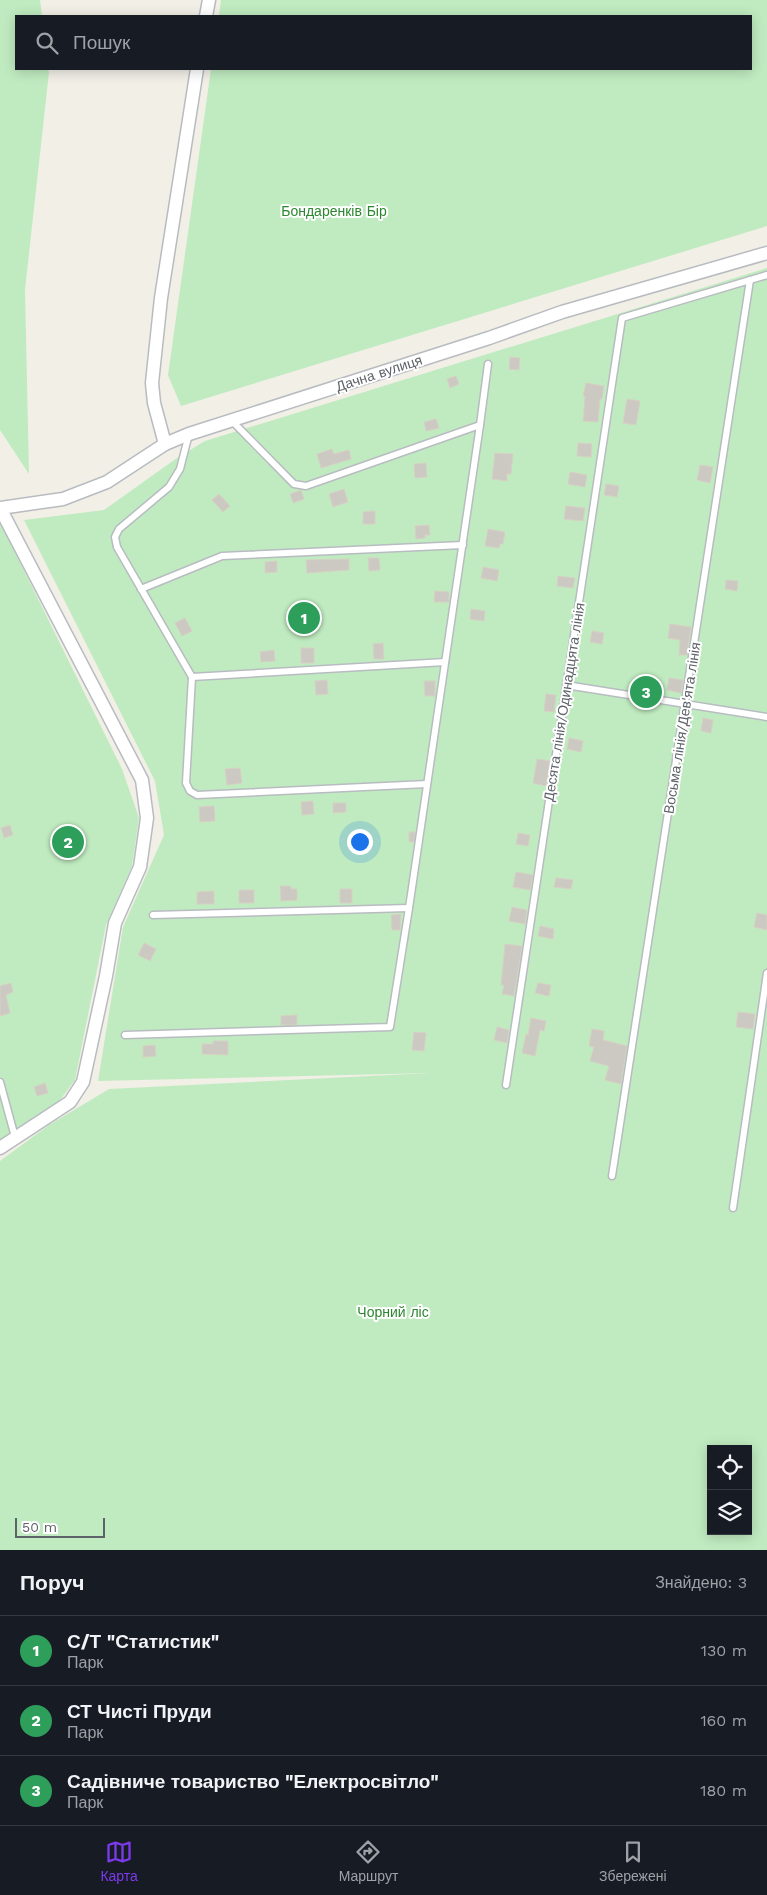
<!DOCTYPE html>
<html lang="uk">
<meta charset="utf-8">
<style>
body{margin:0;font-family:"Work Sans",sans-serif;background:#242831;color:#f1f3f6}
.controls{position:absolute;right:15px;bottom:15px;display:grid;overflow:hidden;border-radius:0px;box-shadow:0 2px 12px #0003}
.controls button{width:45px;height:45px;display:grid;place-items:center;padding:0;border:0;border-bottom:1px solid #363941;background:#171b24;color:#f1f3f6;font:25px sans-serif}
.scale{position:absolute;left:15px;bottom:12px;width:90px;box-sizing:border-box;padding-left:5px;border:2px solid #5d6268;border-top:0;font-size:14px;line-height:18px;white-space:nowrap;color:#5d6268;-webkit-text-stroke:4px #fff;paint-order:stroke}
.you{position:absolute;left:359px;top:841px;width:18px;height:18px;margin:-12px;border:4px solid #fff;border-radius:50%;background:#1a73e8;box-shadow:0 0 0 8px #1a73e833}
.badge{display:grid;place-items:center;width:32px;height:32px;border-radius:50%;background:#7c3aed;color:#fff;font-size:16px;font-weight:700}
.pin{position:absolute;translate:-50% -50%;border:2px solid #fff;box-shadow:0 1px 5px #0006}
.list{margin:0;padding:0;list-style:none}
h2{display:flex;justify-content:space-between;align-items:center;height:65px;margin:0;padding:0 20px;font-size:21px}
h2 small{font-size:16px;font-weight:400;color:#9ea1a6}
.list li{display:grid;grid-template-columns:32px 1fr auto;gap:15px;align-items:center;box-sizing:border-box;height:70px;padding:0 20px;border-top:1px solid #363941}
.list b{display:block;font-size:19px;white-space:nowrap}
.list p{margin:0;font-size:16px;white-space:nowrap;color:#9ea1a6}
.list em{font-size:16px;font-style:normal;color:#9ea1a6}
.icon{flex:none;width:28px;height:28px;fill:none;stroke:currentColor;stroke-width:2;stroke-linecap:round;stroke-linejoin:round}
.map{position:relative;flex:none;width:767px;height:1550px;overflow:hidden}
.search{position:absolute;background:#171b24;box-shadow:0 2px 12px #0003;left:15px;right:15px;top:15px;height:55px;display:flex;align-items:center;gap:12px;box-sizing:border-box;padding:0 18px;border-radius:0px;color:#9ea1a6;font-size:19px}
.sheet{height:275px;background:#171b24}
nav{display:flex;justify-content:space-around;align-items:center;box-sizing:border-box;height:70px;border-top:1px solid #363941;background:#171b24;font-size:14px;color:#9ea1a6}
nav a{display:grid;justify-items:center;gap:2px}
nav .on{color:#7c3aed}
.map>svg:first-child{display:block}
</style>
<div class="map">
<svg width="767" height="1550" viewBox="0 0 767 1550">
<rect width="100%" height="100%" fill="#f1efe6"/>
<!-- green -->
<g fill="#c0ebc0" fill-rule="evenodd">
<polygon points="0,0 40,0 42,16 16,16 16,69 48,69 49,72 25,290 29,474 0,430"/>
<polygon points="221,0 767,0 767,226 181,406 168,375 211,69 751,69 751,16 219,16"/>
<path d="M 767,268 L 767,1550 L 0,1550 L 0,1161 L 49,1125 L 109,1089 L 430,1073 L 98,1081 L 123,927 L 164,835 L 155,781 L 24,520 L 104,510 L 177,458 L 205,441 ZM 711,1449 L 748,1449 L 748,1531 L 711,1531 Z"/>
<polygon points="0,522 122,769 139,818 132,866 106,925 75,1080 60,1100 0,1144"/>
</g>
<!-- building -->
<g fill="#ccc9c3" stroke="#d7d1c3">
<polygon points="510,357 520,358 519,370 509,369"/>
<polygon points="456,376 459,384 450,388 447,379"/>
<polygon points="586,383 604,386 602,399 600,399 598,422 583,421 585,396 583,396"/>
<polygon points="627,399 640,401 636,425 623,423"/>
<polygon points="436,419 439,428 426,431 424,422"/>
<polygon points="578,443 592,444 591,457 577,456"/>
<polygon points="332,449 334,454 349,450 351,459 321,468 317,454"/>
<polygon points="495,453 513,454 511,474 507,474 507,481 492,479"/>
<polygon points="426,463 427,477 415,478 414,464"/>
<polygon points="700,465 713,467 710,483 697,480"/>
<polygon points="570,472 587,475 585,487 568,484"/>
<polygon points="606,484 619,486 617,497 604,495"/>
<polygon points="344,489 348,502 333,507 329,494"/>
<polygon points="301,490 304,499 293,503 290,494"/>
<polygon points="219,494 230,506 223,512 212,500"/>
<polygon points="566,506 585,508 583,521 564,519"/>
<polygon points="375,511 375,524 363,524 363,512"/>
<polygon points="429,525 430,535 425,535 425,538 416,539 415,526"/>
<polygon points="488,529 505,532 503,544 500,544 499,548 485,546"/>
<polygon points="368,558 379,558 380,570 369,571"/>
<polygon points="349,559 349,570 307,573 306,560"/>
<polygon points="277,561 277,572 265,573 265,562"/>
<polygon points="483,567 499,570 497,581 481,578"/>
<polygon points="558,576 575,578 573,588 557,586"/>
<polygon points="726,580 738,581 737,591 725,589"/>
<polygon points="435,591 449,592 449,602 434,602"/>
<polygon points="471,609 485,611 484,621 470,619"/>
<polygon points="185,618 192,631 182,636 175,623"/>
<polygon points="670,624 691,627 687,655 679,655 680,640 668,638"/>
<polygon points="592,631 604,633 602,644 590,642"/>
<polygon points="383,643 384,659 374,659 373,644"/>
<rect x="301" y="648" width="13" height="15"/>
<polygon points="274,650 275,661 261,662 260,652"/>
<polygon points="669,678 683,680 681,693 667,690"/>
<polygon points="327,680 328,694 316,695 315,681"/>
<polygon points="424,681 435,681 435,696 425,696"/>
<polygon points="546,694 556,695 554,712 544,711"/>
<polygon points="703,718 713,720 711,733 701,731"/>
<polygon points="569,738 583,741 581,752 567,749"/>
<polygon points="537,759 550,761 546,786 533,783"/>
<polygon points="240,768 242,783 227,785 225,769"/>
<polygon points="313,801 314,814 302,815 301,802"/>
<polygon points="333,803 346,803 346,812 333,813"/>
<polygon points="214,806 215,821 200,822 199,807"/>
<polygon points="10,825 13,835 4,838 1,828"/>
<polygon points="409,832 415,832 414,842 409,842"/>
<polygon points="518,833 530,835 528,846 516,844"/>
<polygon points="516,872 533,875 530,890 513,887"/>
<polygon points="556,878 573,880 571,889 554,887"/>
<polygon points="280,886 291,886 291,889 297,889 297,900 281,901"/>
<rect x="340" y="889" width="12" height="14"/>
<rect x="239" y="890" width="15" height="13"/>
<polygon points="214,891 214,904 197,904 197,892"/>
<polygon points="512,907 527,910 525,924 509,921"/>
<polygon points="757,913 767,915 767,930 754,927"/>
<polygon points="401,914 400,930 392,930 391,915"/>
<polygon points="540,926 554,929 553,939 538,936"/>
<polygon points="144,943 156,949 150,961 138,955"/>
<polygon points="505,944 522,946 514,996 502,994 504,985 501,985"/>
<polygon points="11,983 13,992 6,995 10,1013 0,1016 0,986"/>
<polygon points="538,983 551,985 549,996 535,993"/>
<polygon points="738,1012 755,1014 753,1029 736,1027"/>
<polygon points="297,1015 297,1025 281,1025 281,1016"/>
<polygon points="531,1018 546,1021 544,1031 540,1030 535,1056 522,1053 526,1034 528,1035"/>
<polygon points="497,1027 509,1030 507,1043 494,1040"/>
<polygon points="592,1029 604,1031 603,1040 627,1046 621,1084 605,1080 609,1066 590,1061 594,1047 589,1046"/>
<polygon points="414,1032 426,1033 424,1051 412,1050"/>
<polygon points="213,1041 228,1041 228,1055 202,1054 202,1044 213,1044"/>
<polygon points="155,1045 156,1056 143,1057 143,1046"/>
<polygon points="45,1083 48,1093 37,1096 34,1087"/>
</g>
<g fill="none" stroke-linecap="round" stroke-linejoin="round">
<!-- service casing -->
<g stroke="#b8bcc1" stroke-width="9">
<g id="service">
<polyline points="232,421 294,484 306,486 480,425"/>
<polyline points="189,434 180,469 169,487 119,529 115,537 117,547 192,677 186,783 190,791 197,795 427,784"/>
<polyline points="141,589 222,556 463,545"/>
<polyline points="192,677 445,662"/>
<polyline points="566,685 767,717"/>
<polyline points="153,915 409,908"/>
<polyline points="125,1035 390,1027 409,908 480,425 488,364"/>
<polyline points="0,1082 15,1137"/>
<polyline points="506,1085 622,318 767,275"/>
<polyline points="612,1176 750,280"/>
<polyline points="733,1208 767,973"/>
</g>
</g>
<!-- minor casing -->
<g stroke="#b8bcc1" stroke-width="15">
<g id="minor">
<polyline points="206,16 209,0"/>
<polyline points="165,444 154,403 152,383 161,298 197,69"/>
<polyline points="0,1148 70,1102 83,1082 106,976 115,923 140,867 147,818 142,780 0,508 63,499 107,482 165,444 189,434 489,338 562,312 767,253"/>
</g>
</g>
<!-- service -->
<use href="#service" stroke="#fff" stroke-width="6"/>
<!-- minor -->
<use href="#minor" stroke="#fff" stroke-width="12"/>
</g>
<g text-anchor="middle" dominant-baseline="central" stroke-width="4" stroke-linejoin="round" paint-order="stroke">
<!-- park labels -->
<g font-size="14" fill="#2d8730" stroke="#fff">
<text x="334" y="211">Бондаренків Бір</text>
<text x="393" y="1312">Чорний ліс</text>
</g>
<!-- street labels -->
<g font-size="14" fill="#5d6268" stroke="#fff">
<text transform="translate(379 373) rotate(-18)">Дачна вулиця</text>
<text transform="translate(564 702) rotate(-81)">Десята лінія/Одинадцята лінія</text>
<text transform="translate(682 728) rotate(-81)">Восьма лінія/Дев'ята лінія</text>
</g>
</g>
</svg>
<div class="controls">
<button><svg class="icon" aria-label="locate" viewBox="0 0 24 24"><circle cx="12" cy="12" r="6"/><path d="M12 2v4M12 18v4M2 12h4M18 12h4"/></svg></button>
<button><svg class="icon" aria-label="layers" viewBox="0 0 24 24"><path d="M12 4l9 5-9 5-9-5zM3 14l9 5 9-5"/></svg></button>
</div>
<div class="scale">50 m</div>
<div class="you"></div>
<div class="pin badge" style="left:304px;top:618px;background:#2e9e5b">1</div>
<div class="pin badge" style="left:68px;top:842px;background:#2e9e5b">2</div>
<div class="pin badge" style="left:646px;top:692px;background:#2e9e5b">3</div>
<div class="search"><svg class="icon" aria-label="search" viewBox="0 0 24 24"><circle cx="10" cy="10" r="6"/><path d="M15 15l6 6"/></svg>Пошук</div>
</div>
<section class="sheet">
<h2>Поруч<small>Знайдено: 3</small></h2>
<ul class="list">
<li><span class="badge" style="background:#2e9e5b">1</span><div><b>С/Т &quot;Статистик&quot;</b><p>Парк</p></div><em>130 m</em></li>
<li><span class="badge" style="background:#2e9e5b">2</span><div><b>СТ Чисті Пруди</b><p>Парк</p></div><em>160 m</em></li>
<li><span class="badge" style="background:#2e9e5b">3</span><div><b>Садівниче товариство &quot;Електросвітло&quot;</b><p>Парк</p></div><em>180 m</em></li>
</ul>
</section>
<nav>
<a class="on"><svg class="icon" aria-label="map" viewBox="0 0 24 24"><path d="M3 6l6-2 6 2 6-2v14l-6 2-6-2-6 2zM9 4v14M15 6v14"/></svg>Карта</a>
<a><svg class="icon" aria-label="directions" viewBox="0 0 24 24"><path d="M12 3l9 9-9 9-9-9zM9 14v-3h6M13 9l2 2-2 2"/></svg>Маршрут</a>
<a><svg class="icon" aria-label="saved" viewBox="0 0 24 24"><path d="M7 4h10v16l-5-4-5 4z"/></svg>Збережені</a>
</nav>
